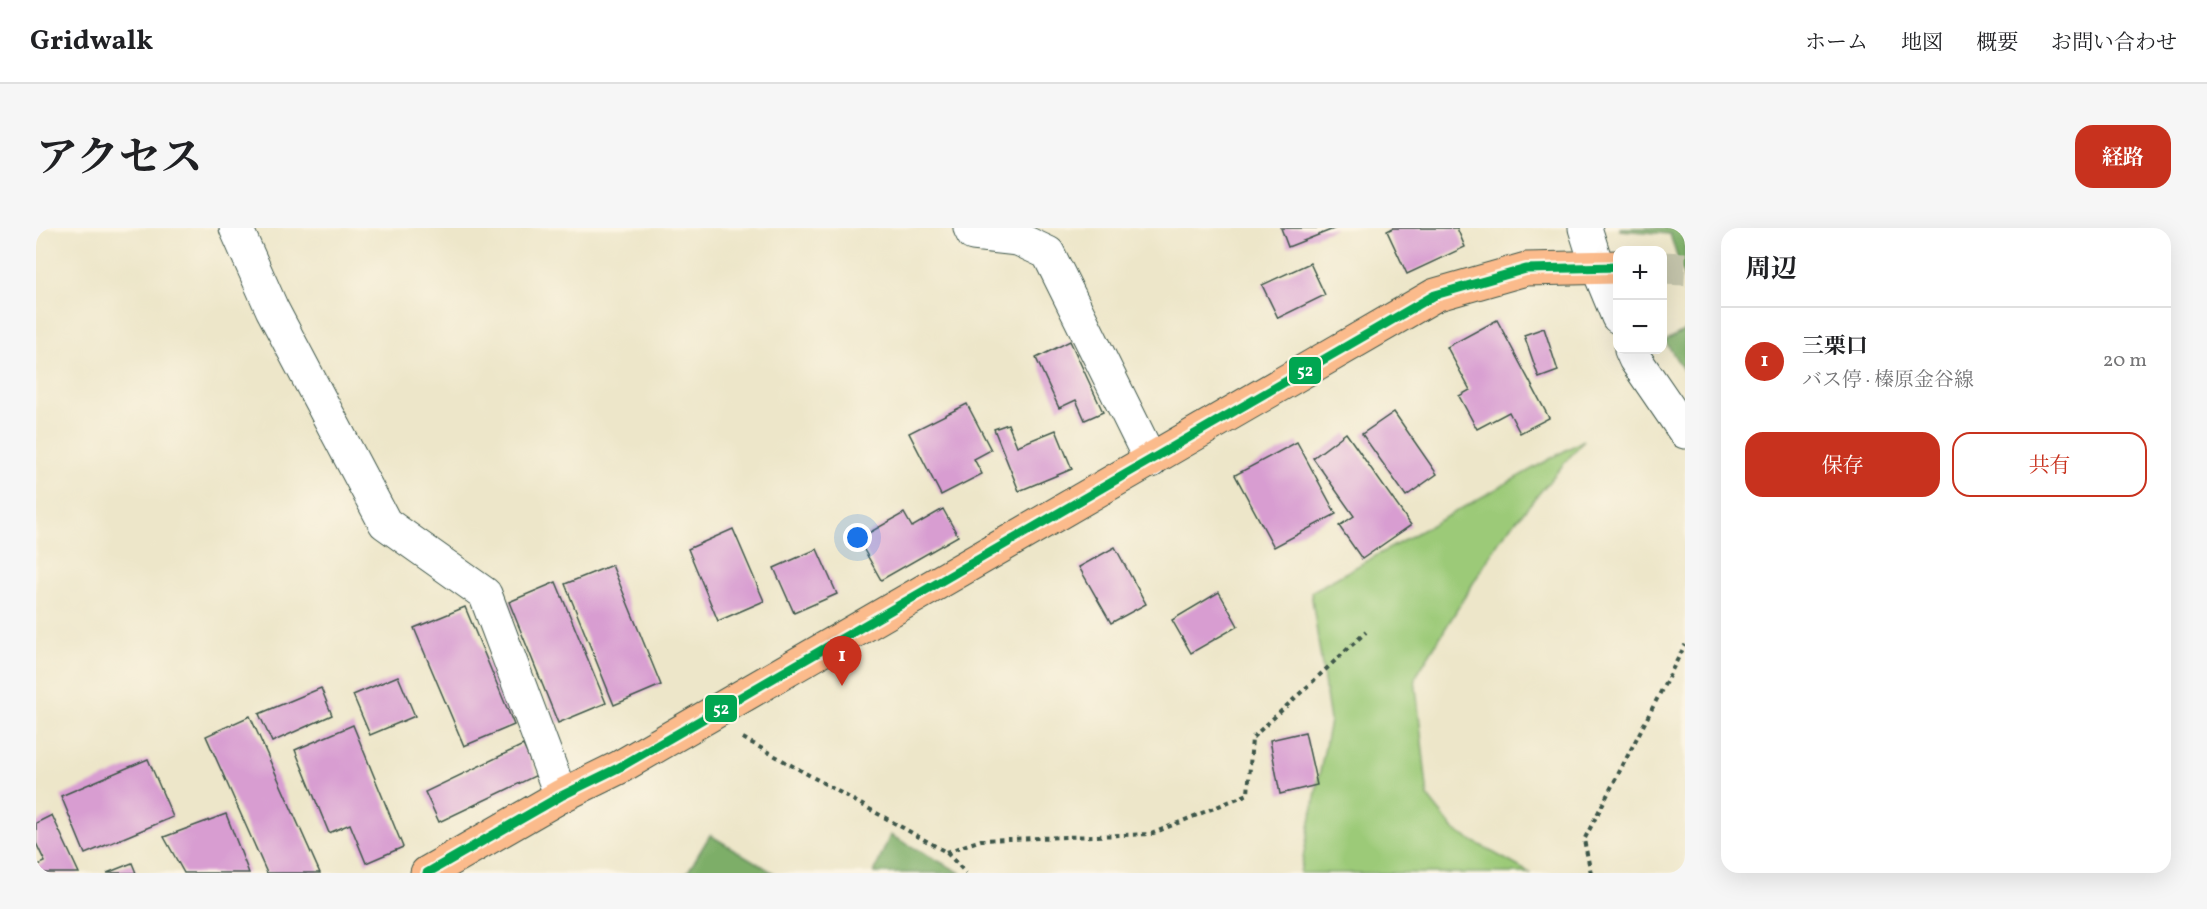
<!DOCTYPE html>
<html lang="ja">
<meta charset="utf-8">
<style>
body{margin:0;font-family:Vollkorn,"Noto Serif JP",serif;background:#f6f6f6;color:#202124}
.controls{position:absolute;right:18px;top:18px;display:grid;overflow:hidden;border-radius:12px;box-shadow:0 6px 24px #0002}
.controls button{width:54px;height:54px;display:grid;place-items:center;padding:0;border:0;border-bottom:2px solid #e0e0e0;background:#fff;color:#202124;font:30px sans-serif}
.you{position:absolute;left:822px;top:310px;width:21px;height:21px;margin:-15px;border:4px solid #fff;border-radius:50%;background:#1a73e8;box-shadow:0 0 0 9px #1a73e833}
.badge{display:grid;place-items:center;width:39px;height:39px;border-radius:50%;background:#c8321e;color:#fff;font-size:20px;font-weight:700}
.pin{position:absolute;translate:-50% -50px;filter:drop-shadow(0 2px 3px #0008)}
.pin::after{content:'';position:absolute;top:32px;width:21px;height:18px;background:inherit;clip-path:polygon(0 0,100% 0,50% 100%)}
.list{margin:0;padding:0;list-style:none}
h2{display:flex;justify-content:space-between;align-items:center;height:78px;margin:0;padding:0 24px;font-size:26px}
h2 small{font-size:20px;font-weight:400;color:#757577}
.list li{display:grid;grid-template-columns:39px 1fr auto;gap:18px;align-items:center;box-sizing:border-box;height:108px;padding:0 24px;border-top:2px solid #e0e0e0}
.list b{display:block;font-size:22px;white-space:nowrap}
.list p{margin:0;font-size:20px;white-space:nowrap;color:#757577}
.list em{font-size:20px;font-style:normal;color:#757577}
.actions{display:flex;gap:12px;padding:18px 24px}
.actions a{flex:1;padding:14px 0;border:2px solid #c8321e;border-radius:18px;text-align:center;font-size:21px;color:#c8321e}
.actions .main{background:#c8321e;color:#fff}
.map{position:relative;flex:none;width:1649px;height:645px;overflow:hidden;border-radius:18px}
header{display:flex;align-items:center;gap:36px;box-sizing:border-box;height:84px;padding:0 30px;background:#fff;border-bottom:2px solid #e0e0e0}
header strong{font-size:28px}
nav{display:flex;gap:33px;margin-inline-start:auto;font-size:21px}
.intro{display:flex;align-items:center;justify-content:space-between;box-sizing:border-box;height:144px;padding:0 36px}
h1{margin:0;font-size:42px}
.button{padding:15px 27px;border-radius:18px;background:#c8321e;color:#fff;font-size:21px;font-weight:700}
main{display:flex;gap:36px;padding:0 36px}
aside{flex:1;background:#fff;border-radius:18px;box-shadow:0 6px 24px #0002}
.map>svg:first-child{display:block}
</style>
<header>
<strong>Gridwalk</strong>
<nav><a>ホーム</a><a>地図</a><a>概要</a><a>お問い合わせ</a></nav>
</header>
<div class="intro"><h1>アクセス</h1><a class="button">経路</a></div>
<main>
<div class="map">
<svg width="1649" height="645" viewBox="0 0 1649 645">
<rect width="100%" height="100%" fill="#fcf5e5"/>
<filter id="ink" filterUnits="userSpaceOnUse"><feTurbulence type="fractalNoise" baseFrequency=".0167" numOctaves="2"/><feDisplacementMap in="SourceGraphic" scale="12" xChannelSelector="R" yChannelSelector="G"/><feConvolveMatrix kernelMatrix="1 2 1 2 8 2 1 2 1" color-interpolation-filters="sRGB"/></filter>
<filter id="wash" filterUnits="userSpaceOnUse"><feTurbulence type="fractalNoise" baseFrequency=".008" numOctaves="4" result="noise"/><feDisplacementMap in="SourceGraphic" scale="24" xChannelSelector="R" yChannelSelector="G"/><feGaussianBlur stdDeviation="1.35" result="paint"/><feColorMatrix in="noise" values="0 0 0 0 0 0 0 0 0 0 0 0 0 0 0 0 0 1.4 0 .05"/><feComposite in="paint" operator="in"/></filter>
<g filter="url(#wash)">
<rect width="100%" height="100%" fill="#ede6c9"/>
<!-- green -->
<polygon fill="#9cca78" stroke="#5e8456" stroke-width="1.5" points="1548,212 1463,313 1379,450 1392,569 1419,603 1494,645 1264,645 1294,493 1275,364"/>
<!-- forest -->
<g fill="#7dae68" stroke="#4e764e" stroke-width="1.5">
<polygon points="1584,0 1649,0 1649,54 1634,6 1584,2"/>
<polygon points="1649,102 1649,145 1629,113"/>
<polygon points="674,607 738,645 651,645"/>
<polygon points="854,607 925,645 838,645"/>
</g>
<g id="blocks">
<!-- building -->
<g fill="#d89dd1">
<polygon points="1245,0 1300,0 1252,19"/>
<polygon points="1357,0 1421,0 1429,19 1371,46 1351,3"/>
<polygon points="1274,35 1289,67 1242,90 1226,57"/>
<polygon points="1461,92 1513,190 1484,205 1473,184 1441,201 1423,168 1434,162 1411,119"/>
<polygon points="1508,100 1522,143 1503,150 1488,107"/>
<polygon points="1034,113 1067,184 1049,192 1040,172 1023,180 1000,130"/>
<polygon points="931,176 955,222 938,231 946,246 905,267 873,205"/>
<polygon points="1358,184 1401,246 1370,268 1326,206"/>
<polygon points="972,196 981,218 1020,202 1036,241 983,263 958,201"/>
<polygon points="1310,205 1375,297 1326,331 1303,298 1318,288 1277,230"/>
<polygon points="1261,214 1300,286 1238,319 1199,247"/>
<polygon points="907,281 922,308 845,352 822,311 868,285 876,299"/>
<polygon points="697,301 728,373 682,393 652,321"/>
<polygon points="1079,319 1110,376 1075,395 1043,339"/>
<polygon points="781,321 801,366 758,385 738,340"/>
<polygon points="576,337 625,457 578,477 529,356"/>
<polygon points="520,354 570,475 522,495 473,374"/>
<polygon points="1183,364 1202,398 1155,425 1136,392"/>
<polygon points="429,379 478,497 428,518 378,400"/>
<polygon points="362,448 379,488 334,507 317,467"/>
<polygon points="285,460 296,487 236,514 223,486"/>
<polygon points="214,488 284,645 231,645 170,508"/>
<polygon points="317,497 367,619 330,635 314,596 293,605 259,522"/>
<polygon points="1269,504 1281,557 1244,566 1234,512"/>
<polygon points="487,517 501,547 403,594 389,564"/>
<polygon points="112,531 137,589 49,626 25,568"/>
<polygon points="190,586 213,645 148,645 128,609"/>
<polygon points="16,587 43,645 0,645 0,638 9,634 0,615 0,595"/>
<polygon points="96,635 100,645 71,645"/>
</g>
</g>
</g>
<g filter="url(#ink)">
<use href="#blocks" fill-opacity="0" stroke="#3e564a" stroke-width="1.5"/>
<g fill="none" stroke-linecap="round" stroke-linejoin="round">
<!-- major-tunnel -->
<polyline stroke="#c4c4ab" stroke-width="33" stroke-dasharray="33 16" stroke-linecap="butt" points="1626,40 1649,41"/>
<!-- minor casing -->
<g stroke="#3e564a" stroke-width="35">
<g id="minor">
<polyline points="200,0 236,81 349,295 449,366 525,568"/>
<polyline points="934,0 937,6 982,11 1012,25 1115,233"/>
<polyline points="1549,0 1561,38 1582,89"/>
<polyline points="1595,122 1599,131 1649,204"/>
</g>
</g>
<!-- major casing -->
<g stroke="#3e564a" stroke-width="35">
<polyline id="major" points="391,645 525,568 584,539 1399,67 1490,41 1582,39"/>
</g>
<!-- path -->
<g stroke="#3e564a" stroke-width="4" stroke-dasharray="4.5 4.5" stroke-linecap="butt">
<polyline points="707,510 910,624 930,645"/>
<polyline points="910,624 945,612 1115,606 1212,566 1216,510 1330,404"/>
<polyline points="1555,645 1548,612 1649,417"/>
</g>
<!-- minor -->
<use href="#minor" stroke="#fff" stroke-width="33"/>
<!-- major -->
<use href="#major" stroke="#fbbb8c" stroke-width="33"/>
<!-- bus-1 casing -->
<g stroke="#fcf5e5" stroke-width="14">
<polyline id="bus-1" points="391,645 525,568 584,539 1399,67 1490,41 1582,39"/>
</g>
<!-- bus-1 -->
<use href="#bus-1" stroke="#00a651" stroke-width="9"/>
</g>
</g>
<g stroke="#fcf5e5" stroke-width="2">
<rect x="1252" y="128" width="34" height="29" rx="6" fill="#00a651"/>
<rect x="668" y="466" width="34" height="29" rx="6" fill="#00a651"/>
</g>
<g font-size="16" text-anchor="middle" font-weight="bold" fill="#fff">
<text x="1269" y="148">52</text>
<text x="685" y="486">52</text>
</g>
</svg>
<div class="controls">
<button>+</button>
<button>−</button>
</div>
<div class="you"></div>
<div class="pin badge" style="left:806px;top:458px">1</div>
</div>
<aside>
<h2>周辺<small></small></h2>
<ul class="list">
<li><span class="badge">1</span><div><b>三栗口</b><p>バス停 · 榛原金谷線</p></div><em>20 m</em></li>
</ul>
<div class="actions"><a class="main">保存</a><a>共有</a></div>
</aside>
</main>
